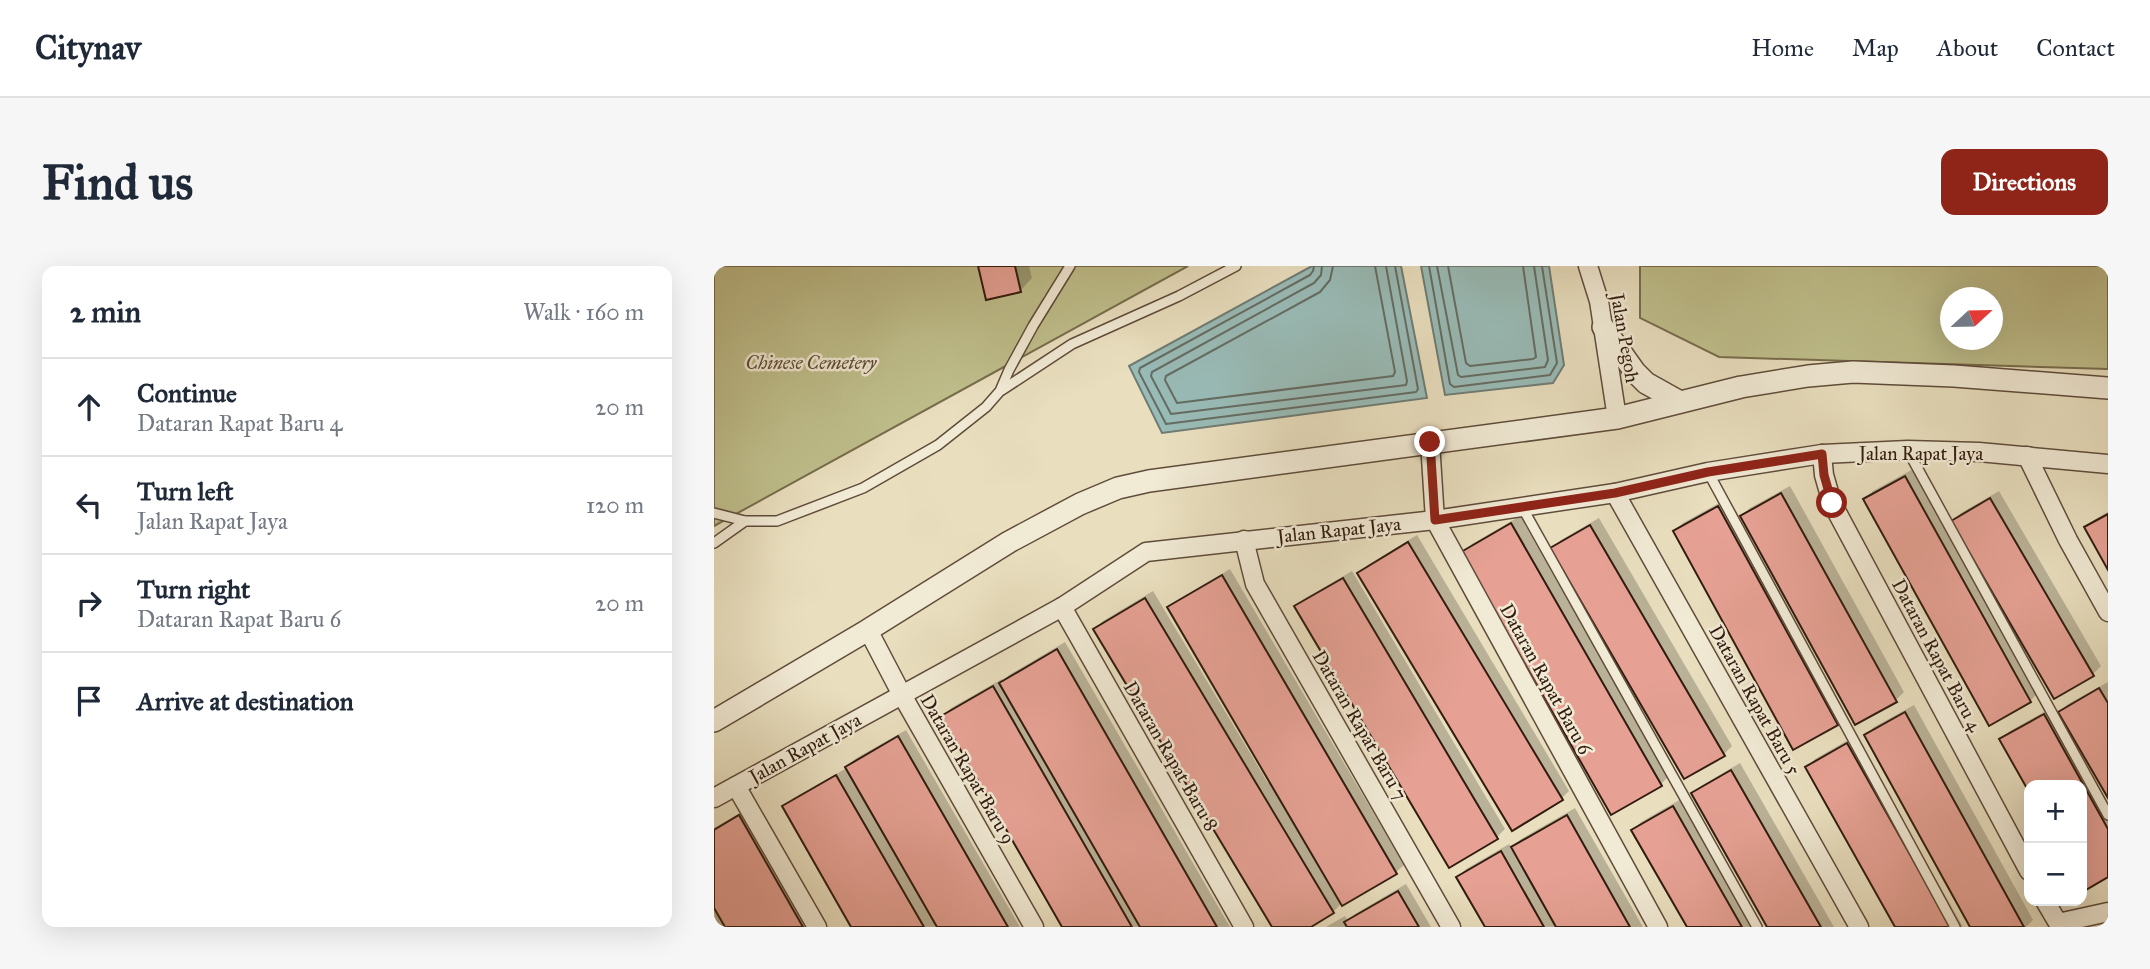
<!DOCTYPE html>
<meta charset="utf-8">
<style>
body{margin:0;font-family:"IM FELL Great Primer",serif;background:#f6f6f7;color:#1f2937}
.controls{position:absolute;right:21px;bottom:21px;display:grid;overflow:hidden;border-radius:14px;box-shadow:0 7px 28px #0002}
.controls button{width:63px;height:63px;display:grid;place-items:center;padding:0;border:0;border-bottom:2px solid #e0e1e3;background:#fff;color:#1f2937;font:35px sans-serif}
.compass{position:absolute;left:1226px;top:21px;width:63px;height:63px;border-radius:50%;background:#fff;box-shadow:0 7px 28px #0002;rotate:68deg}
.stop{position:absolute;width:21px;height:21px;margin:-16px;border:5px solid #8f2418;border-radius:50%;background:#fff}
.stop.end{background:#8f2418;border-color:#fff;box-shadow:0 2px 7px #0008}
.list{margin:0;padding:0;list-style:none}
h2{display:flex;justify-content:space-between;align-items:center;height:91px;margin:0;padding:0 28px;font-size:30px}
h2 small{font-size:23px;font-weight:400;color:#747a83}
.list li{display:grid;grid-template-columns:46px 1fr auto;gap:21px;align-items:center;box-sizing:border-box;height:98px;padding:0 28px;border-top:2px solid #e0e1e3}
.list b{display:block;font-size:26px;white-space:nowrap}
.list p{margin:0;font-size:23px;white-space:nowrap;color:#747a83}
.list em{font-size:23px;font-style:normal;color:#747a83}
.icon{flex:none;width:38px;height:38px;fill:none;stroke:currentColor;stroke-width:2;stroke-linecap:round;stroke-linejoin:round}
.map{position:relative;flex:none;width:1394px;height:661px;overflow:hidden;border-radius:14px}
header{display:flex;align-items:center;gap:42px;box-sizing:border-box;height:98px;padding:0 35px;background:#fff;border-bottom:2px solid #e0e1e3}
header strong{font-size:33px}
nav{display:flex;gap:38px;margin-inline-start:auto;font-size:24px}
.intro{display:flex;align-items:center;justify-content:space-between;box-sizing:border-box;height:168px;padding:0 42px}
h1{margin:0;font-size:49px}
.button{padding:18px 32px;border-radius:14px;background:#8f2418;color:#fff;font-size:24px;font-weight:700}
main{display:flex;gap:42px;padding:0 42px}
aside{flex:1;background:#fff;border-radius:14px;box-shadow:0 7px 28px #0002}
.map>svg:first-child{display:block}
</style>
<header>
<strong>Citynav</strong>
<nav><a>Home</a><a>Map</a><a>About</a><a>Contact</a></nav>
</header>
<div class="intro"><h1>Find us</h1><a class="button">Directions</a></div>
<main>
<aside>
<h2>2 min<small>Walk · 160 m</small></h2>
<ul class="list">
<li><svg class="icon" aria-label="ahead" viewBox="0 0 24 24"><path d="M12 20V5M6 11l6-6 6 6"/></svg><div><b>Continue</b><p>Dataran Rapat Baru 4</p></div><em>20 m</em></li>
<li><svg class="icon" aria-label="left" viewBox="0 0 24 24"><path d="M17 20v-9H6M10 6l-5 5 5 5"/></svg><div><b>Turn left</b><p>Jalan Rapat Jaya</p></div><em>120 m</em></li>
<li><svg class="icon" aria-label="right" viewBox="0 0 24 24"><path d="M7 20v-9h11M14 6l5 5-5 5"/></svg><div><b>Turn right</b><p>Dataran Rapat Baru 6</p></div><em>20 m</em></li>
<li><svg class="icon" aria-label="arrive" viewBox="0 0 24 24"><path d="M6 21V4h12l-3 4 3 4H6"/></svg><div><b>Arrive at destination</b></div></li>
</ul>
</aside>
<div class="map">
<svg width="1394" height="661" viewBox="0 0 1394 661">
<rect width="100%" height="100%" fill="#e9dfbf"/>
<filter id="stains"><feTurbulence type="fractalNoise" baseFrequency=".00286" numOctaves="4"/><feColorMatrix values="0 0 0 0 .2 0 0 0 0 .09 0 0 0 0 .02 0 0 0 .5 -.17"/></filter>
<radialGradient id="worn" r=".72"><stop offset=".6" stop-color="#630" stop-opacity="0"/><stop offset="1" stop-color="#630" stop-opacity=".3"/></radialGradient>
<!-- green -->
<g fill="#bfbf8c" stroke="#786d4d" stroke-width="2" fill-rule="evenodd">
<polygon points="0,0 474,0 0,260"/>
<path d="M 926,0 L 1394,0 L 1394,103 L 1005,91 L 926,52 ZM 1237,32 L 1279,32 L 1279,74 L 1237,74 Z"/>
</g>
<!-- water -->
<g fill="#99bcb8" stroke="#6f7c74" stroke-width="2">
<polygon points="598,0 687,0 713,132 448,167 415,100"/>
<polygon points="707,0 835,0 850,99 839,117 731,129"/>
</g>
<!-- shadow -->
<g fill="#0003">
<polygon points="266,0 315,0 318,12 306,25"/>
<polygon points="1199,203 1324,427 1316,435 1151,233 1159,225"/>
<polygon points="1076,220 1190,426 1182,434 1028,250 1036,242"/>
<polygon points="1285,225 1387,400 1379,408 1239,255 1247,247"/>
<polygon points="1012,233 1131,450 1123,458 961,265 969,257"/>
<polygon points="1394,246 1394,301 1372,262 1380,254"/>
<polygon points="806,250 954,511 946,519 750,286 758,278"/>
<polygon points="885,252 1018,480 1010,488 839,282 847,274"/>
<polygon points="703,269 855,525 847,533 645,307 654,299"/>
<polygon points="516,303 690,599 681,607 628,637 619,646 381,363 389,355 439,325 554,517 557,515 456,342 464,334"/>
<polygon points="638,305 791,563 783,571 582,341 590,333"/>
<polygon points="351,376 516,661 350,661 229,450 237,442 288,413 289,415 295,409"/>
<polygon points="1394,416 1394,529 1346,446 1354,438"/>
<polygon points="1200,439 1319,654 1312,661 1258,661 1152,469 1160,461"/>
<polygon points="1339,441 1394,541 1394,609 1371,622 1368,617 1368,519 1315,519 1315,523 1288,473 1296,465"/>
<polygon points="192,464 306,661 139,661 70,541 78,533 131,503 141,493"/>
<polygon points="1141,470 1249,661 1183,661 1093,501 1101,493"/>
<polygon points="1026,497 1120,661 1055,661 979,528 987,520"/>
<polygon points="967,533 1040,661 975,661 919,564 927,556"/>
<polygon points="861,542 929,661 773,661 744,611 752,603 795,578 798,582 807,573"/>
<polygon points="33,543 101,661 0,661 0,562"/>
<polygon points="692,618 717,661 612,661 631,650 634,655 641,648"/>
</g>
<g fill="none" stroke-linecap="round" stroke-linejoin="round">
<!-- shore -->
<g stroke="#656c63" stroke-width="2">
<polyline points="600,0 599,5 596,9 426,102 425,106 452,158 702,126 704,123 681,0"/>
<polyline points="608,0 607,9 600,17 438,106 437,110 457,148 692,119 693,115 672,0"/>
<polyline points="619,0 616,14 606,26 452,110 451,114 463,137 679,110 681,106 661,0"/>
<polyline points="715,0 736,118 740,121 836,109 843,97 828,0"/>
<polyline points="723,0 744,109 747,111 831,101 834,94 820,0"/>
<polyline points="734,0 752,97 756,100 819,93 822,91 809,0"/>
</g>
</g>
<!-- building -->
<g fill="#e6a194" stroke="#311b0e" stroke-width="2">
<polygon points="264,0 301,0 307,26 272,34"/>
<polygon points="1191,210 1317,436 1275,460 1149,233"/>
<polygon points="1067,227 1183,436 1141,459 1026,250"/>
<polygon points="1276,232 1380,410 1340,433 1237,255"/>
<polygon points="1004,240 1124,459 1079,484 959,265"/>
<polygon points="1394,248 1394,304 1370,261"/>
<polygon points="797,257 948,520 897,549 747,286"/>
<polygon points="876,259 1011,490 970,513 836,282"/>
<polygon points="694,276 849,534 798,565 643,307"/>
<polygon points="508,309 683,608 628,640 453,341"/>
<polygon points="629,312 784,573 735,602 580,340"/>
<polygon points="431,332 620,647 597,661 558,661 379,363"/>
<polygon points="343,383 503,661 426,661 285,417"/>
<polygon points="279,420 418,661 348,661 227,450"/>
<polygon points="1385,422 1394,437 1394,532 1344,446"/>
<polygon points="1191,446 1310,661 1256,661 1150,469"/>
<polygon points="1330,448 1394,563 1394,611 1370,625 1368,621 1368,519 1315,519 1315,526 1285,473"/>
<polygon points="184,470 294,661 223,661 131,501"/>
<polygon points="1133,477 1237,661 1181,661 1091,501"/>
<polygon points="1017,504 1107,661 1053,661 977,527"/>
<polygon points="122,509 210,661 137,661 68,540"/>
<polygon points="959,540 1028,661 973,661 917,564"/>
<polygon points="25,549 89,661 11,661 0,642 0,564"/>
<polygon points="853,549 916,661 842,661 797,581"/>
<polygon points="787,585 830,661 771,661 742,611"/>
<polygon points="684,625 705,661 633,661 630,656"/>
</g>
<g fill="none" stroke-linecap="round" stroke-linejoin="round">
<!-- service casing -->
<g stroke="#5f4c3a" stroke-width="12">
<g id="service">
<polyline points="288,124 358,78 465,30 522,0"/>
<polyline points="1194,185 1394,549"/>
<polyline points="994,206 1241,661"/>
<polyline points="808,241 1043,661"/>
<polyline points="0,247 31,255"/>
<polyline points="0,277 31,255 63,255 149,222 224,179 272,141 286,125 295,104 319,60 356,0"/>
</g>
</g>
<!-- minor casing -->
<g stroke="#5f4c3a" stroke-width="21">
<g id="minor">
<polyline points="874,0 885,35 903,152"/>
<polyline points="716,176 721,254 944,661"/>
<polyline points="1108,188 1110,209 1118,237 1315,605"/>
<polyline points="1313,190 1354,274 1394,346"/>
<polyline points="901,227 1145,661"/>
<polyline points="530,274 541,318 737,661"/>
<polyline points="348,341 530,661"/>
<polyline points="154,364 188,429 320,661"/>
<polyline points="22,520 103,661"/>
<polyline points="0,532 348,341 432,286 721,254 901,227 994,206 1108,188 1194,184 1265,186 1394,198"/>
<polyline points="1331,635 1344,657 1394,646"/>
</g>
</g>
<!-- tertiary casing -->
<g stroke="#5f4c3a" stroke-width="24">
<g id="tertiary">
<polyline points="889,61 921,106 932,117 966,136"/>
<polyline points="0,455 154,364 295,276 366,238 404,222 435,215 903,152 1027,121 1094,110 1139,106 1240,110 1394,122"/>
</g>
</g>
<!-- service -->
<use href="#service" stroke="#f1ead5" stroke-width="9"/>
<!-- minor -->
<use href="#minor" stroke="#f1ead5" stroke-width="18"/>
<!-- tertiary -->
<use href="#tertiary" stroke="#f1ead5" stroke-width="21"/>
</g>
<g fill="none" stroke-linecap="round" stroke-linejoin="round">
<!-- route -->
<polyline stroke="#8f2418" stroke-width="9" points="716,176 721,254 901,227 994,206 1108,188 1110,209 1118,237"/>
</g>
<g text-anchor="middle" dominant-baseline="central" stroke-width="5" stroke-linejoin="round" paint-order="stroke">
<!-- street labels -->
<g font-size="19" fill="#311b0e" stroke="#f1ead5">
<text transform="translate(911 72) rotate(80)">Jalan Pegoh</text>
<text x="1207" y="187">Jalan Rapat Jaya</text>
<text transform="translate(625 264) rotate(-6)">Jalan Rapat Jaya</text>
<text transform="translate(1223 389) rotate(62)">Dataran Rapat Baru 4</text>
<text transform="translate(832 413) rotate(61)">Dataran Rapat Baru 6</text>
<text transform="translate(1041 434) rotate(61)">Dataran Rapat Baru 5</text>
<text transform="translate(646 459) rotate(60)">Dataran Rapat Baru 7</text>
<text transform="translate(91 482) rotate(-29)">Jalan Rapat Jaya</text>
<text transform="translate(457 490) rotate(60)">Dataran Rapat Baru 8</text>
<text transform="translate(254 503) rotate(60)">Dataran Rapat Baru 9</text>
</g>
<!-- park labels -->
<g font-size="19" font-style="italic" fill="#5c4c34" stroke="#f1ead5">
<text x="97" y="96">Chinese Cemetery</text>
</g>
</g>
<rect width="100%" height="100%" filter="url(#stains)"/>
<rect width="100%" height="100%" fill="url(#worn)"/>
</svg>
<div class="controls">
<button>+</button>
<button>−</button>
</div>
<svg class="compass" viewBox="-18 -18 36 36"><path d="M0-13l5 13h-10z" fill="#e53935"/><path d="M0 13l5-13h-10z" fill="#747a83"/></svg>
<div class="stop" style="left:1118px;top:237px"></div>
<div class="stop end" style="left:716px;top:176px"></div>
</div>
</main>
